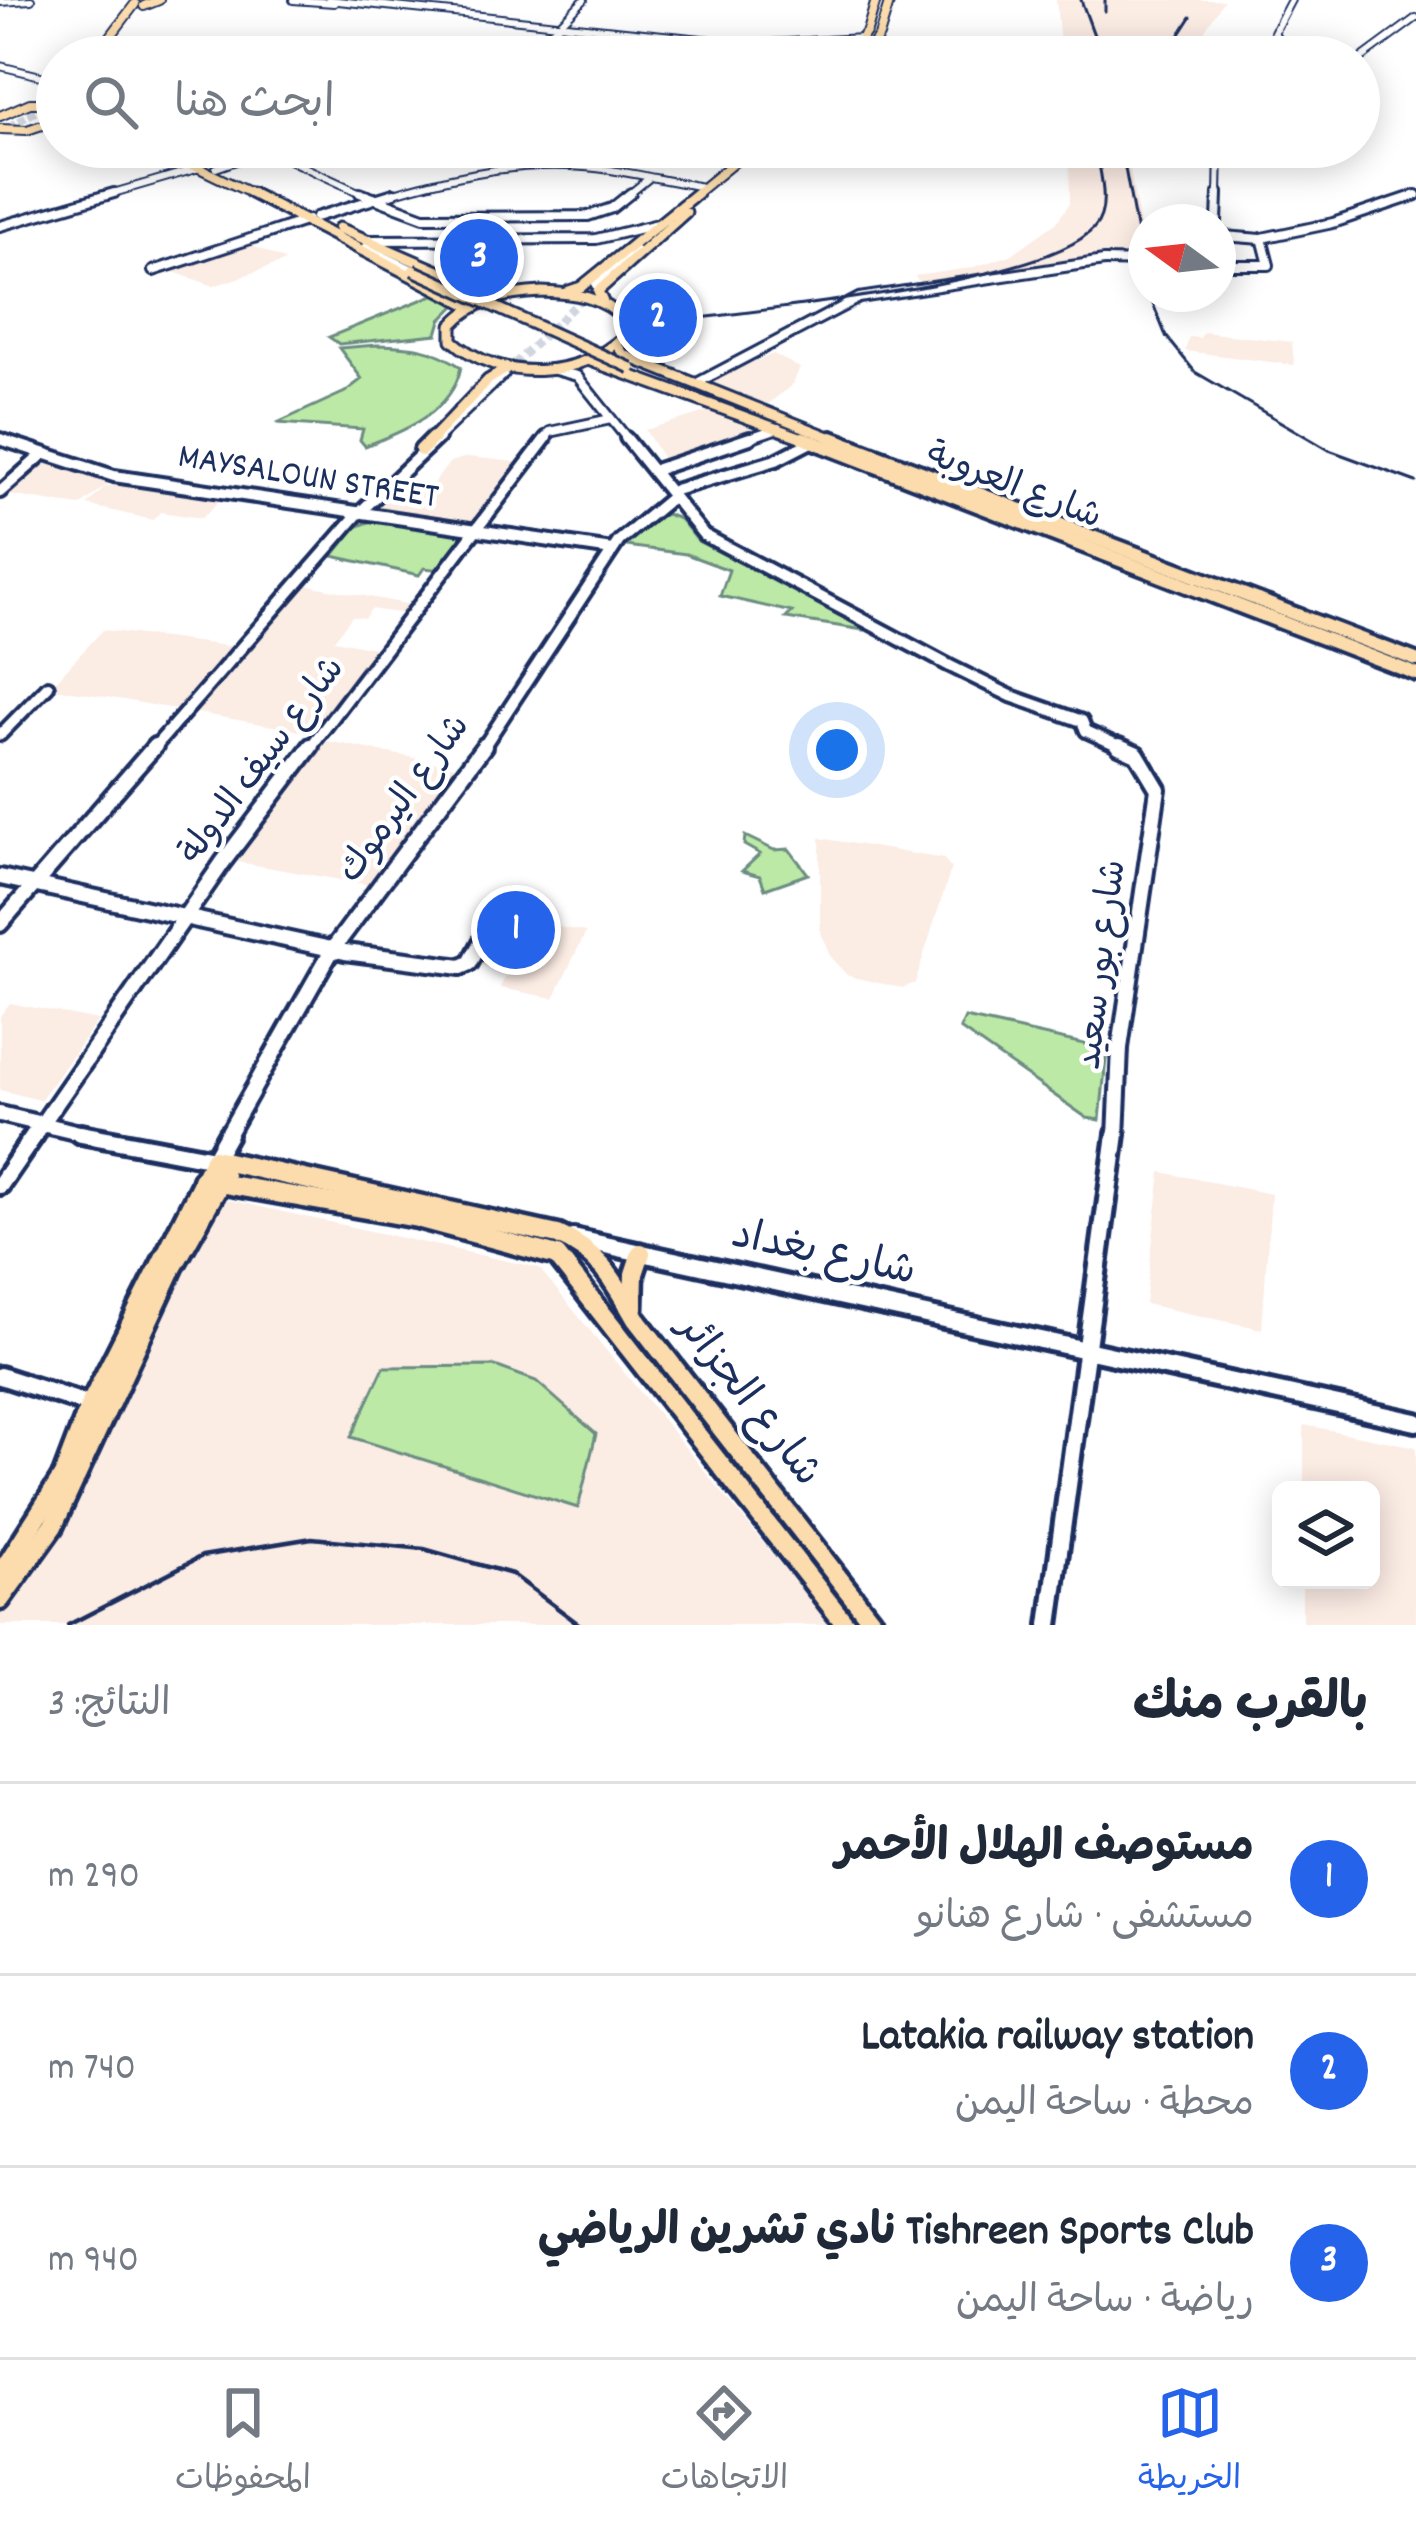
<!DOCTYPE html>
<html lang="ar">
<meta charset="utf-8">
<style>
body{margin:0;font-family:Dekko,"Playpen Sans Arabic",sans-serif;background:#f6f6f7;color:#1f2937;direction:rtl}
.controls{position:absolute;right:36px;bottom:36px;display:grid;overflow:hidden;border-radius:18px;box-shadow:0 6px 30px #0003}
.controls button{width:108px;height:108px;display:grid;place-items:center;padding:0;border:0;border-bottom:3px solid #e0e1e3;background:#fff;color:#1f2937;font:60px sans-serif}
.compass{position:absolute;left:1128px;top:204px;width:108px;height:108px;border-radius:50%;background:#fff;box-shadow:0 6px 30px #0003;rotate:285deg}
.you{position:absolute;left:837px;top:750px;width:42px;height:42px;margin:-30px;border:9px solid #fff;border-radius:50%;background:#1a73e8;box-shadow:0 0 0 18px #1a73e833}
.badge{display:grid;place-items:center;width:78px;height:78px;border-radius:50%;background:#2563eb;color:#fff;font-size:39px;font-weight:700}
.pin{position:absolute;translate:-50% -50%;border:6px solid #fff;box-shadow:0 3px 12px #0006}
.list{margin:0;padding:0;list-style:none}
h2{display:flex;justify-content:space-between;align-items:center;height:156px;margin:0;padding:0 48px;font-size:51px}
h2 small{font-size:39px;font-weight:400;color:#747a83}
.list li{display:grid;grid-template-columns:78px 1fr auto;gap:36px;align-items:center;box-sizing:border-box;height:192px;padding:0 48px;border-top:3px solid #e0e1e3}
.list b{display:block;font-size:45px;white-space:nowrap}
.list p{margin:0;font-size:39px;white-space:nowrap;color:#747a83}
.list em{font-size:39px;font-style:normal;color:#747a83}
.icon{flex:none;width:66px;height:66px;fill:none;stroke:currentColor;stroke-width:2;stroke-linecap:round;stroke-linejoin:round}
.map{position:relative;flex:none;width:1416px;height:1625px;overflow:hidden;direction:ltr}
.search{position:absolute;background:#fff;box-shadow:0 6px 30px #0003;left:36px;right:36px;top:36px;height:132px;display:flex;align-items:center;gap:30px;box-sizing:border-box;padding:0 42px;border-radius:66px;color:#747a83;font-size:45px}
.sheet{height:732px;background:#fff}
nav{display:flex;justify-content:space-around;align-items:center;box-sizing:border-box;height:168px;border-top:3px solid #e0e1e3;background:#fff;font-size:33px;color:#747a83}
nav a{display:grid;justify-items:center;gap:6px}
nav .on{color:#2563eb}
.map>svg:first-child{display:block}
</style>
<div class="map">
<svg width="1416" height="1625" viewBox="0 0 1416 1625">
<rect width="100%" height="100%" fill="#fff"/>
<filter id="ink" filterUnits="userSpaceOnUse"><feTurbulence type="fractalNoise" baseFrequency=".00833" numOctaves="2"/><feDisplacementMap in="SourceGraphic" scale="24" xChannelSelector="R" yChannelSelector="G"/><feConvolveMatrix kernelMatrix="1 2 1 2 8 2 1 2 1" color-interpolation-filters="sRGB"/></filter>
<g filter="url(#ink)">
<!-- built -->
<g fill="#fbece4">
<polygon points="1056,0 1224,0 1188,57 1061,57"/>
<polygon points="1069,147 1126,147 1146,260 1067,262 926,288 914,276 971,268 1011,255 1056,223 1070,203"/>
<polygon points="247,243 286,261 214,286 168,270"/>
<polygon points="1203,332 1292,342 1294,365 1185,351 1189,337 1200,338"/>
<polygon points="773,354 800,368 792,385 768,404 705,382"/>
<polygon points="713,410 759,432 665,462 645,430"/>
<polygon points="468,457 525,463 473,529 356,508 382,484 429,489 450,462"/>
<polygon points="43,461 50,461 122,473 80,506 3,494"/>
<polygon points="125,483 175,493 220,500 202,518 160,512 153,520 87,505 105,487"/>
<polygon points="303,584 411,605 405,614 371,609 364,618 352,616 334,640 379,649 318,734 50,687 103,630 250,649"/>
<polygon points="317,739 460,767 369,885 227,860"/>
<polygon points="820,838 944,859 951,869 915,983 902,988 848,976 831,958 820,930"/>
<polygon points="500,916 586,932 554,998 500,988 508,971 474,964"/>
<polygon points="10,1003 98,1020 40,1100 0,1090 0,1016"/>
<polygon points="1161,1172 1271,1194 1262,1329 1145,1304"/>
<polygon points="215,1197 539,1268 830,1625 0,1625 0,1600 48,1530"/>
<polygon points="1304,1425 1416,1447 1416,1625 1302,1625 1302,1580 1371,1580 1371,1490 1304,1490"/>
</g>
<!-- green -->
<g fill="#bce9a6" stroke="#6c8c82" stroke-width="3">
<polygon points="438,293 455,306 441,320 437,334 339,344 329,337"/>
<path d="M 377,345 C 411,346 432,347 461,367 C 452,412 405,431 365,446 L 360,440 L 363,429 L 277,423 L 345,392 L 362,379 L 339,348 Z"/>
<polygon points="666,514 680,519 698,541 866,626 864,630 786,618 792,612 720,596 729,570 686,554 626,546 647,523"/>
<polygon points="374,520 458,532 464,539 442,570 424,568 419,575 333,556 356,527"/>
<polygon points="745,836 774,850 789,849 808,874 765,889 760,876 742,871 760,854 744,845"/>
<polygon points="965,1018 1107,1049 1100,1120 1087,1118 960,1029"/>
<polygon points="495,1366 536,1381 596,1434 578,1508 351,1437 384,1367"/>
</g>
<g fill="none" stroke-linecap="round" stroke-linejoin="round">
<!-- secondary-tunnel -->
<polyline stroke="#d1d5df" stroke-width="8" stroke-dasharray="8 4.5" stroke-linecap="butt" points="505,373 596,285"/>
<!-- primary-tunnel -->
<g stroke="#d1d5df" stroke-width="8" stroke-dasharray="8 3" stroke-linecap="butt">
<polyline points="140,4 143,0"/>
<polyline points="0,132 57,99"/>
</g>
<!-- secondary-far4 casing -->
<g stroke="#1b2f5e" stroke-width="10">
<g id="secondary-far4">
<polyline points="293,0 334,3"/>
<polyline points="328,0 750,44 863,38"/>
<polyline points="0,2 31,0"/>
<polyline points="760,48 786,57"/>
<polyline points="515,57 557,27 584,0"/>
<polyline points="1278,57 1284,50 1274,32 1291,0"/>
<polyline points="1359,60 1416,18"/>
<polyline points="0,66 57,80"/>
<polyline points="261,147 367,196"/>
<polyline points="216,168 271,149"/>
<polyline points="103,196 199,168"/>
<path d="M 384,196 C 443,178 504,164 566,166 C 613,167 658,180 704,187"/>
<polyline points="627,196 648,179"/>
<polyline points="1218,196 1219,147"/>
</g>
</g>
<!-- secondary-far3 casing -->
<g stroke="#1b2f5e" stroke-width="14">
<g id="secondary-far3">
<polyline points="360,193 424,217 588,216 612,208 631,193"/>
<polyline points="316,217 394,193"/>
<polyline points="1217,222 1218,193"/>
<polyline points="0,226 114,193"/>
<polyline points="1218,228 1224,236 1261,239"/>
<polyline points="369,240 596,239 658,224"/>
<polyline points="366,248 413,270"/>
<polyline points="1218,265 1269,265 1262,238 1333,223 1416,195"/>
<polyline points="153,271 308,220"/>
<polyline points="596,285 636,251"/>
<polyline points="551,369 577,376 629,441"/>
<polyline points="697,383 859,298 1104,261"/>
<polyline points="0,439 5,441"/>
<polyline points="434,441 504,374"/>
<polyline points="543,441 550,432 611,419"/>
<polyline points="741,441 778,428"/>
</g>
</g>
<!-- secondary-far2 casing -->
<g stroke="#1b2f5e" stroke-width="18">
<g id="secondary-far2">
<polyline points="626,438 704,535 950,666 1011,696 1082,721 1086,731 1126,749"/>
<polyline points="0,439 114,476 612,550"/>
<polyline points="658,469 750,438"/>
<polyline points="675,490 776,460 811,442"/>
<polyline points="0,492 43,454"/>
<polyline points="0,735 48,686"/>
<polyline points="153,749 357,515 438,438"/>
<polyline points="309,749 546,438"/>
<polyline points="482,749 619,541 672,497"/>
</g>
</g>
<!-- secondary-far1 casing -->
<g stroke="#1b2f5e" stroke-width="22">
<g id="secondary-far1">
<polyline points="0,877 345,952 461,967 470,963 498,910"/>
<polyline points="0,924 155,746"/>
<polyline points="0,1114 96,1137"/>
<polyline points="33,1137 223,862 311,746"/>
<polyline points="226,1137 332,950 484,746"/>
<polyline points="1116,1137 1120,1048 1158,789 1137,754 1119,746"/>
</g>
</g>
<!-- secondary casing -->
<g stroke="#1b2f5e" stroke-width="26">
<g id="secondary">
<polyline points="81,1134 214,1159 228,1134"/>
<polyline points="0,1185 35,1134"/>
<polyline points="573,1238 1416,1422"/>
<polyline points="0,1376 90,1405"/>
<polyline points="1049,1625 1116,1134"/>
</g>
</g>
<!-- primary-far3 casing -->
<g stroke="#1b2f5e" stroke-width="12">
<g id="primary-far3">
<polyline points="144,6 159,0"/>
<polyline points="95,57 135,4"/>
<polyline points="849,57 867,31 876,0"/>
<polyline points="864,57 879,36 890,0"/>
<polyline points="0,116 30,103 57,103"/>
<polyline points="0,129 27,130 57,120"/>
<polyline points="131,147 199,168 257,196"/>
<polyline points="693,196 753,147"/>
</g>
</g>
<!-- primary-far2 casing -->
<g stroke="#1b2f5e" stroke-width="15">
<g id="primary-far2">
<polyline points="251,193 472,307"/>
<polyline points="339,228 498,297"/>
<polyline points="569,291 581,287 697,193"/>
<path d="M 542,292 C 573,293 602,296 625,320 L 625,335 C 579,380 500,383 452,340 L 452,325 C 476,298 508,294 542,292 Z"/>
<polyline points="603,302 598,291 686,212"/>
<polyline points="617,345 624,355 839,441"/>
<polyline points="588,360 811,441"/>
<polyline points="430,441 488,380 508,368"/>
</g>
</g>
<!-- primary-far1 casing -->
<g stroke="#1b2f5e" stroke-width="20">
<g id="primary-far1">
<polyline points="803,438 1416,674"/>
<polyline points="832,438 1416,660"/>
<polyline points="421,450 433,438"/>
</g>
</g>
<!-- primary casing -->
<g stroke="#1b2f5e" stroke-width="27">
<g id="primary">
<polyline points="202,1180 417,1218 557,1256 846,1625"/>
<polyline points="633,1308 634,1274 641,1253"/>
<path d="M 0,1575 L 63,1476 L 90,1405 L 214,1159 L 558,1235 C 600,1253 614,1281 636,1319 L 875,1625"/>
<polyline points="0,1600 53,1526 173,1267 224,1176"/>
</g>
</g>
<!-- secondary-far4 -->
<use href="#secondary-far4" stroke="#fff" stroke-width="6"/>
<!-- secondary-far3 -->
<use href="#secondary-far3" stroke="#fff" stroke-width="8"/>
<!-- secondary-far2 -->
<use href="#secondary-far2" stroke="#fff" stroke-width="10"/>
<!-- secondary-far1 -->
<use href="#secondary-far1" stroke="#fff" stroke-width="14"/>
<!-- secondary -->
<use href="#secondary" stroke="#fff" stroke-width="16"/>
<!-- primary-far3 -->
<use href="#primary-far3" stroke="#fcdcac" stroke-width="8"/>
<!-- primary-far2 -->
<use href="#primary-far2" stroke="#fcdcac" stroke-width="9"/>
<!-- primary-far1 -->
<use href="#primary-far1" stroke="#fcdcac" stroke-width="12"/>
<!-- primary -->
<use href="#primary" stroke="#fcdcac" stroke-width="18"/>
<!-- rail-far1 -->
<g stroke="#1b2f5e" stroke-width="3">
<polyline points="1081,0 1102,57"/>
<polyline points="1105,0 1105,12"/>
<polyline points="1173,45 1191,17"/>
<polyline points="1126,57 1134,37"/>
<polyline points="1121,147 1146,281"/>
<polyline points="1149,294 1166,336 1195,372 1329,450 1416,482"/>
<path d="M 684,320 C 765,309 1044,283 1094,228 C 1112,208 1099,170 1096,147"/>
</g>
<!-- rail -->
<polyline stroke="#1b2f5e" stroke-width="4.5" points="68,1625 202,1556 312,1538 424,1549 512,1574 580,1625"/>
<!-- secondary-bridge casing -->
<g stroke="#1b2f5e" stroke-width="14" stroke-linecap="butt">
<polyline id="secondary-bridge" points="1104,261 1146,262"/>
</g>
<!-- primary-bridge casing -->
<g stroke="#1b2f5e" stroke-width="15" stroke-linecap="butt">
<polyline id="primary-bridge" points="413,270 631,368"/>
</g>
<!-- secondary-bridge -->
<use href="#secondary-bridge" stroke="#fff" stroke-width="8"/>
<!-- primary-bridge -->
<use href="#primary-bridge" stroke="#fcdcac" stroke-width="9"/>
</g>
</g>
<g text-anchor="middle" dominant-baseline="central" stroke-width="9" stroke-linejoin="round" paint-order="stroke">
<!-- street labels -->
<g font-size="36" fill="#1b2f5e" stroke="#fff">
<text transform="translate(308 479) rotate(9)">MAYSALOUN STREET</text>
<text transform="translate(1013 488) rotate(21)">شارع العروبة</text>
<text transform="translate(264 762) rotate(-53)">شارع سيف الدولة</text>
<text transform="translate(406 800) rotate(-54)">شارع اليرموك</text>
<text transform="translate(1104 965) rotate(-83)">شارع بور سعيد</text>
</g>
<!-- near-street labels -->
<g font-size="42" fill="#1b2f5e" stroke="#fff">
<text transform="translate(823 1256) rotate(12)">شارع بغداد</text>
<text transform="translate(747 1402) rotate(52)">شارع الجزائر</text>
</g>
</g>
</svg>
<div class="controls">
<button><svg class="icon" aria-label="layers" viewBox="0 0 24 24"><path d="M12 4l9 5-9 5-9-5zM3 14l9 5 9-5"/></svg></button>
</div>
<svg class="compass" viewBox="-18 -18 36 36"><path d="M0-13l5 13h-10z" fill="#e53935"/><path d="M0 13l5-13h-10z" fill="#747a83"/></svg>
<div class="you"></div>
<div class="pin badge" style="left:516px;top:930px">1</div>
<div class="pin badge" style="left:658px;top:318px">2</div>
<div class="pin badge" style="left:479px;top:258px">3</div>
<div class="search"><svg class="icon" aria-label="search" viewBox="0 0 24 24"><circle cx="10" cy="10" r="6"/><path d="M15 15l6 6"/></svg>ابحث هنا</div>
</div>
<section class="sheet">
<h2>بالقرب منك<small>النتائج: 3</small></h2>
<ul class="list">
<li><span class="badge">1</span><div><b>مستوصف الهلال الأحمر</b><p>مستشفى · شارع هنانو</p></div><em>290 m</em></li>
<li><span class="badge">2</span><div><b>Latakia railway station</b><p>محطة · ساحة اليمن</p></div><em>740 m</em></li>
<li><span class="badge">3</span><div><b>Tishreen Sports Club نادي تشرين الرياضي</b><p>رياضة · ساحة اليمن</p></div><em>940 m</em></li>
</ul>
</section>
<nav>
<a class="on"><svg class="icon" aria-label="map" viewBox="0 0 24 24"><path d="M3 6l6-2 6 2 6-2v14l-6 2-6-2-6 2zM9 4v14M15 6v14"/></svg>الخريطة</a>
<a><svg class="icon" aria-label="directions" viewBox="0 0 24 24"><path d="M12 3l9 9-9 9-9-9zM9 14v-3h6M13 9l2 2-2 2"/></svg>الاتجاهات</a>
<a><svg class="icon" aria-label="saved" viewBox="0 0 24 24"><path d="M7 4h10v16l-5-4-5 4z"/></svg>المحفوظات</a>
</nav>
